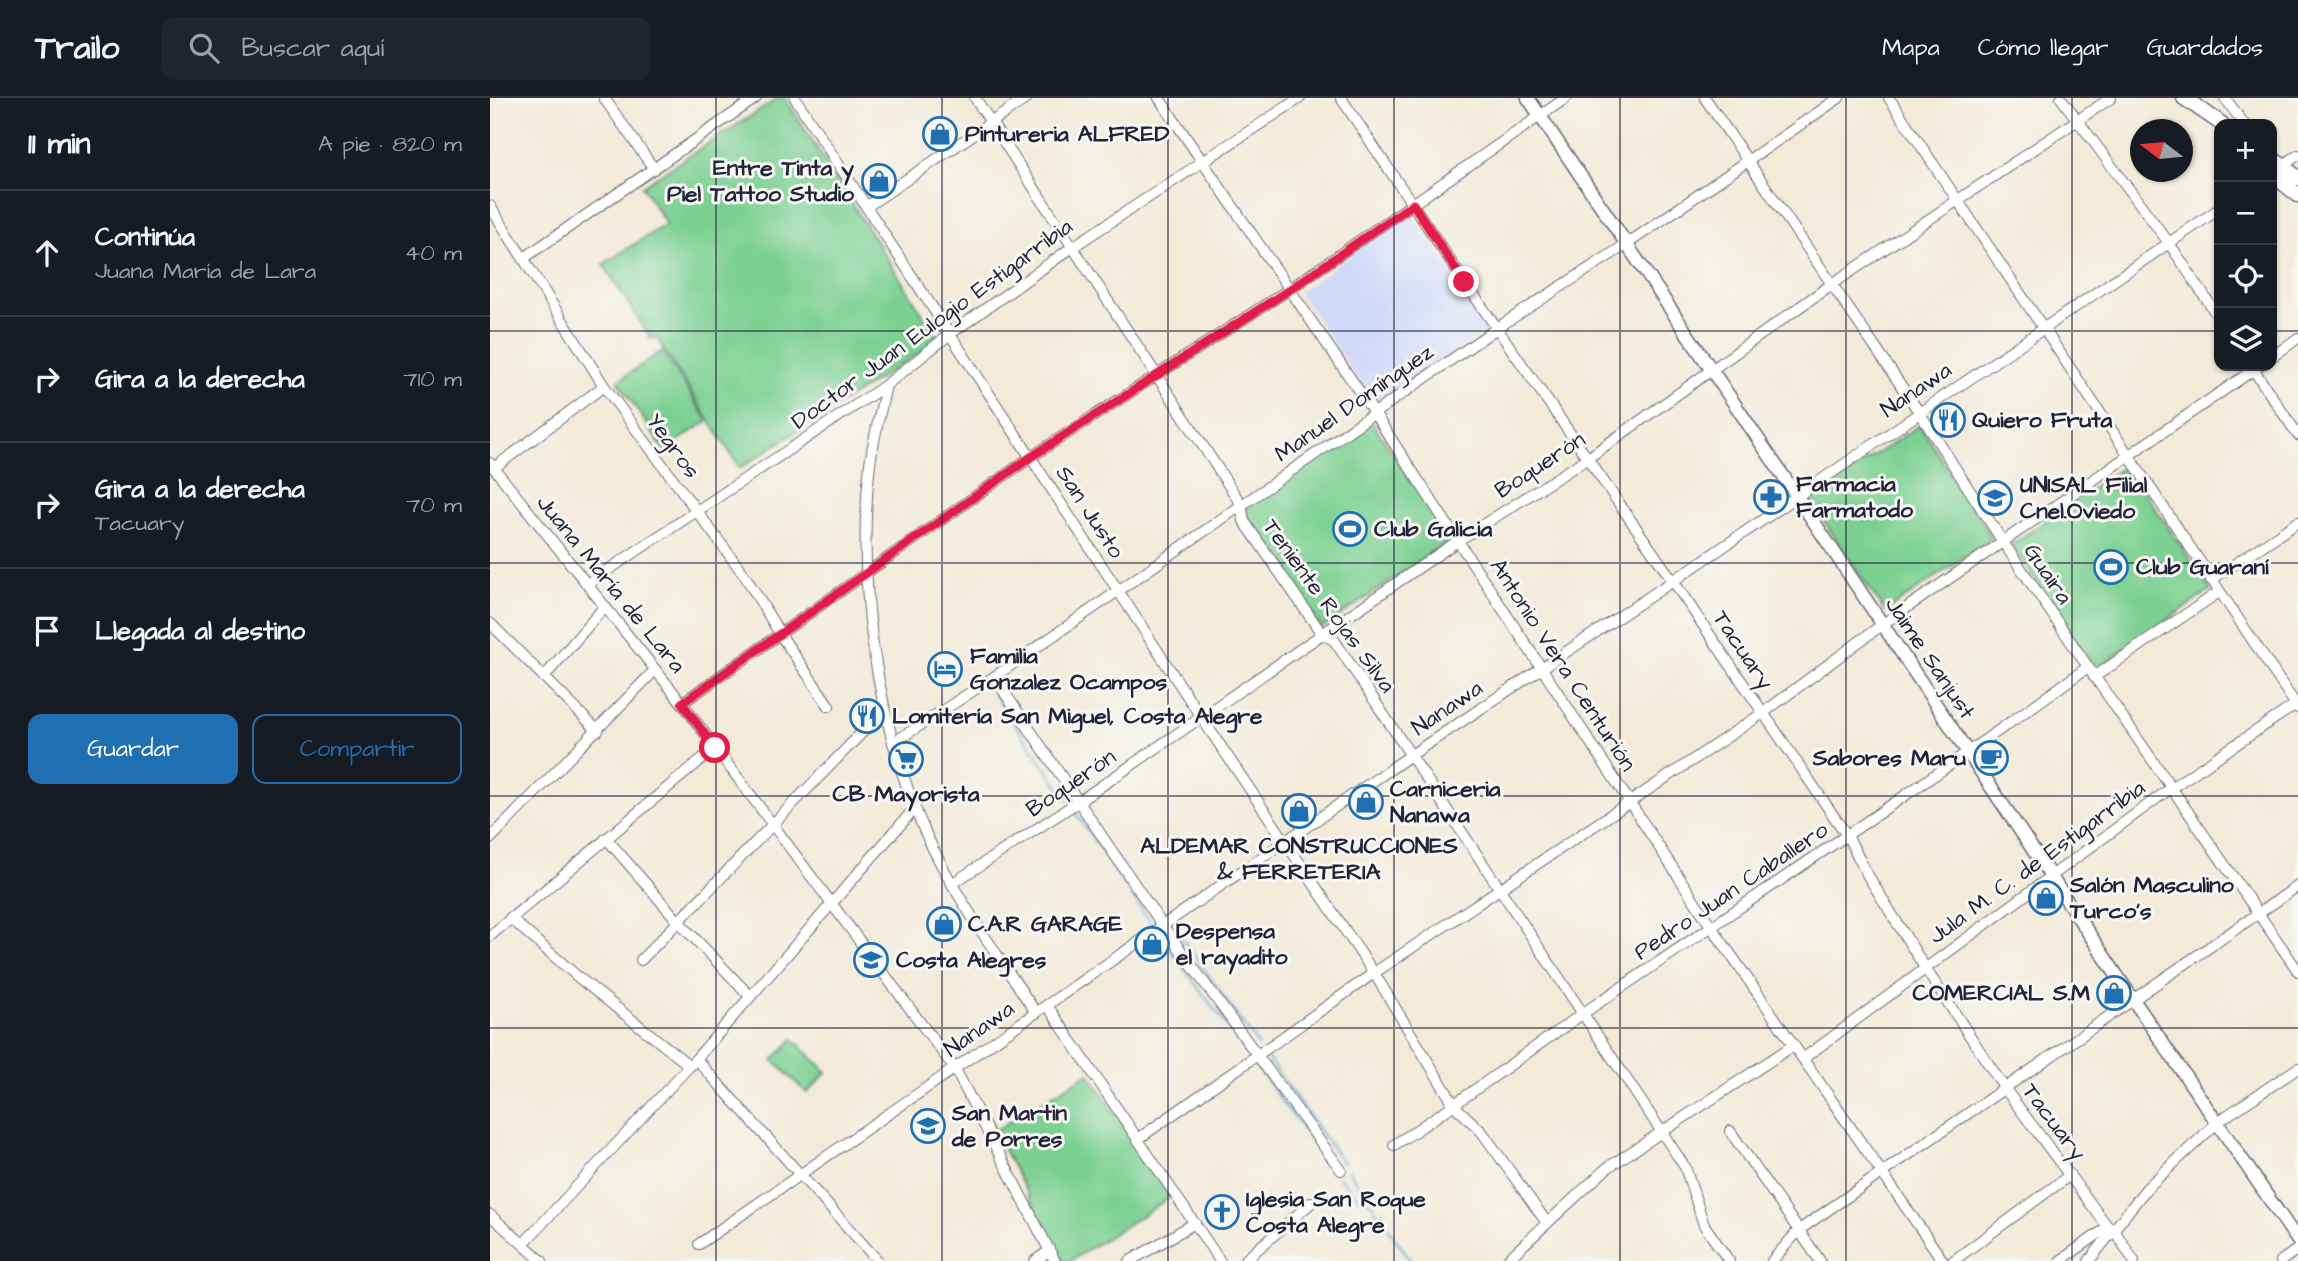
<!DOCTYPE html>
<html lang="es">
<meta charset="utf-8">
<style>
body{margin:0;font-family:"Architects Daughter",sans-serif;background:#20242c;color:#f1f3f6}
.controls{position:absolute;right:21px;top:21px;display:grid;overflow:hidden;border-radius:14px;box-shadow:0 2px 5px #0004}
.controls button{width:63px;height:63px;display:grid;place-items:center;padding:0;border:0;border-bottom:2px solid #363941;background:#171b24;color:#f1f3f6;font:35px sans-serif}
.compass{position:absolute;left:1640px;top:21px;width:63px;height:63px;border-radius:50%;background:#171b24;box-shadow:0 2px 5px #0004;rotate:286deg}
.stop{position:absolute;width:21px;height:21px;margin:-16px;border:5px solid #e11d48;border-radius:50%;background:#fff}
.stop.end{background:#e11d48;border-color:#fff;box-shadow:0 2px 7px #0008}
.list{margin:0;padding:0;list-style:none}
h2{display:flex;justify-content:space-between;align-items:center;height:91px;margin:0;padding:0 28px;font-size:30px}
h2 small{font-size:23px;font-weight:400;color:#9ea1a6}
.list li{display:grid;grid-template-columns:46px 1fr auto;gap:21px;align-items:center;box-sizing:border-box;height:126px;padding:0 28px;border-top:2px solid #363941}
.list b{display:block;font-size:26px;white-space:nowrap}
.list p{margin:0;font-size:23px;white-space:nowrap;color:#9ea1a6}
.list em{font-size:23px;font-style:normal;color:#9ea1a6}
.actions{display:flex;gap:14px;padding:21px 28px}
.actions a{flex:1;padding:16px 0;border:2px solid #1f6fb2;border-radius:14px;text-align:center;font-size:24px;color:#1f6fb2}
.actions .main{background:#1f6fb2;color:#fff}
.icon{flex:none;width:38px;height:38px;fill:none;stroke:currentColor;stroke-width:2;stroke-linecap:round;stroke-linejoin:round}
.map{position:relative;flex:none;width:1808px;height:1163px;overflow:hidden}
header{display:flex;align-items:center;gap:42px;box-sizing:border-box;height:98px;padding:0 35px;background:#171b24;border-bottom:2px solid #363941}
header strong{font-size:33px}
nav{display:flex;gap:38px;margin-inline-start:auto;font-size:24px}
.search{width:490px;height:63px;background:#20242c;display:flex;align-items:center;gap:18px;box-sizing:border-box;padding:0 24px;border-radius:14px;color:#9ea1a6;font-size:26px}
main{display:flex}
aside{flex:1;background:#171b24}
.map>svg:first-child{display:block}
</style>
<header>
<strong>Trailo</strong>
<div class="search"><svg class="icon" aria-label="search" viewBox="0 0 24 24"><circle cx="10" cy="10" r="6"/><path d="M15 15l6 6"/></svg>Buscar aquí</div>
<nav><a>Mapa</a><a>Cómo llegar</a><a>Guardados</a></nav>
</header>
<main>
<aside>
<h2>11 min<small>A pie · 820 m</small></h2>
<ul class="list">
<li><svg class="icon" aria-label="ahead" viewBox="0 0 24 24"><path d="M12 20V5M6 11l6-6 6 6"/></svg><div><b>Continúa</b><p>Juana María de Lara</p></div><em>40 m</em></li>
<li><svg class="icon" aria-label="right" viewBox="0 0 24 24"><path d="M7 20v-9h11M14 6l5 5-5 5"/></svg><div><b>Gira a la derecha</b></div><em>710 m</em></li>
<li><svg class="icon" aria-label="right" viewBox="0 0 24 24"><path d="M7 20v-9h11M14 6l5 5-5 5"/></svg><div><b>Gira a la derecha</b><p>Tacuary</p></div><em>70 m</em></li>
<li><svg class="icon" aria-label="arrive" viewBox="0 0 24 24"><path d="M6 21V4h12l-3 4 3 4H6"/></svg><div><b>Llegada al destino</b></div></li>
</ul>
<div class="actions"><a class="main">Guardar</a><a>Compartir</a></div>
</aside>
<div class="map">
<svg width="1808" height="1163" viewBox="0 0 1808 1163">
<rect width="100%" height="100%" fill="#f6f6f2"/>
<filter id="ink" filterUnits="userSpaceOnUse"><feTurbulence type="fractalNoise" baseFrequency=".0143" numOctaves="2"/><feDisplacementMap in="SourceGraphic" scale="14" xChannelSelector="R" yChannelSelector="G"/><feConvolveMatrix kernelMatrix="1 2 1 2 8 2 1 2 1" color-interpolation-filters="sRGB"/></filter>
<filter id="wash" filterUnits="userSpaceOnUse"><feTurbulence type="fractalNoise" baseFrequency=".00686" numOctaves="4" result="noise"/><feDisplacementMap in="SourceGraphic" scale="28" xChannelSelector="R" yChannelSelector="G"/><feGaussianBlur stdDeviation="1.57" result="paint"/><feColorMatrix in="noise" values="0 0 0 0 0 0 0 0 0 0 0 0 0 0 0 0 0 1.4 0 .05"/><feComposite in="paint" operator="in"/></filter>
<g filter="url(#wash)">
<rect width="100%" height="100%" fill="#f3ead8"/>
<!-- built -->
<polygon fill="#d1d9f9" points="920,115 1000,230 886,309 809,194"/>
<!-- green -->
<g fill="#7cd092" stroke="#4f7966" stroke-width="2">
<polygon points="289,0 295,0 449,242 250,370 166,239 161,241 113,166 176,126 152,88"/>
<polygon points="172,253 218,323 174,352 128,283"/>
<polygon points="881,323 962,441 832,530 758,420 755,408"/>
<polygon points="1430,327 1502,440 1395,514 1319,401"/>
<polygon points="1636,367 1721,492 1606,571 1521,447"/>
<polygon points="303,941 337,974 317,995 283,962"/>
<polygon points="599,975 681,1099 580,1163 573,1163 504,1033"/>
</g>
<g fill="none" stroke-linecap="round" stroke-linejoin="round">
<!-- stream -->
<g stroke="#59a8d3" stroke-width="2.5">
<polyline points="504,596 578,702"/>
<polyline points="585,714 662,827"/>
<polyline points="689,836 768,947"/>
<polyline points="670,838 757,955"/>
<polyline points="776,958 853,1065"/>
<polyline points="765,966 842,1071"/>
<polyline points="858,1072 921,1163"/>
<polyline points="848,1078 868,1099 880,1103"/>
</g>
</g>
</g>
<g filter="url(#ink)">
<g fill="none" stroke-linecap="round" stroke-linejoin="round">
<!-- minor casing -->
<g stroke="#6b6872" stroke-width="12">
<g id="minor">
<polyline points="114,0 164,71"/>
<polyline points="305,0 711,619 884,875 965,1008 992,1034 1057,1125"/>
<polyline points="485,0 751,406 754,423 832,536 844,542 1195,1069 1214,1127 1239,1163"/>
<polyline points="669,0 884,315 1221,828 1453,1163"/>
<polyline points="851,0 974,183 1183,483 1358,739 1377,776 1435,870 1515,991 1618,1129"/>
<polyline points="1215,0 1429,314 1513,444 1598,569 1808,873"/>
<polyline points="1399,0 1808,610"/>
<polyline points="1571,0 1679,145 1729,220"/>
<polyline points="1735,0 1754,26"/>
<polyline points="1788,71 1808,57"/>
<polyline points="0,108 114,288 255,478 290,536 339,608"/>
<polyline points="376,109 537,0"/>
<polyline points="34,160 266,0"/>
<polyline points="1782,259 1808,240"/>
<polyline points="1761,268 1808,337"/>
<path d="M 396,287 C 391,312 384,339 380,365 C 366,484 386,624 435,734 C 464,798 508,857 546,915"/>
<polyline points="0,365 192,605 465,971 565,1163"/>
<polyline points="4,370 114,288"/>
<polyline points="1721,482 1808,424"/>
<polyline points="97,486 396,287 460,236 584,148 810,0"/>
<polyline points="0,525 108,633"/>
<polyline points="54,579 115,508"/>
<polyline points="504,579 673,828 851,1072"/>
<polyline points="1604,579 1729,494"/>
<polyline points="192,605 541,359 798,192 1076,0"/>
<polyline points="403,645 504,579 1007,230 1137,146 1349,0"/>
<polyline points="116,740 188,823 260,898"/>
<polyline points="0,741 165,572"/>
<polyline points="463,785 588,704 969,442 1098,360 1342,186 1621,0"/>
<polyline points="20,820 88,879 200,968"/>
<polyline points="0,838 225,650"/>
<polyline points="151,862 394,612"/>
<polyline points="557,907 730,1163"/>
<polyline points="1314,960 1681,690 1808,605"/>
<polyline points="206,961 388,1163"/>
<polyline points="1240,1033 1330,1163"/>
<polyline points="648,1041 884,875 1273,615 1393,526 1769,268"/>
<path d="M 904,1047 C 980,998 1051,943 1126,893 C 1284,786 1443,681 1598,569"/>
<polyline points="0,1117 52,1163"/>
<polyline points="33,1146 206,961 425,710"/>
<polyline points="209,1146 921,657 1183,483 1729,111"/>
<polyline points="545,1163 559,1153"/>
<polyline points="640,1163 705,1125"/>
<polyline points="754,1163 822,1104"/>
<polyline points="1016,1163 1117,1070 1304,947"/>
<polyline points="1282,1163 1309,1132 1808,788"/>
<polyline points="1463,1163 1580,1077"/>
<polyline points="1570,1163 1618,1129 1624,1132 1644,1163"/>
<polyline points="1599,1163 1656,1091 1729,1023 1808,970"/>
<polyline points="1791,1163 1808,1151"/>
</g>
</g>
<!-- major casing -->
<g stroke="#6b6872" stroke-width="15">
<polyline id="major" points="1038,0 1306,397 1642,900 1808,1143"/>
</g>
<!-- highway casing -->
<g stroke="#6b6872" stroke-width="17">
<g id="highway">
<polyline points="1694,0 1732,26"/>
<polyline points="1782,60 1808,80"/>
<polyline points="1782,76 1808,97"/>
</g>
</g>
<!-- minor -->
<use href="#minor" stroke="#fff" stroke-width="10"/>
<!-- major -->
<use href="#major" stroke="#fff" stroke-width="12"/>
<!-- highway -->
<use href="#highway" stroke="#fff" stroke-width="14"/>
</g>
</g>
<g fill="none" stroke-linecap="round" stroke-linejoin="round" filter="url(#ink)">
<!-- route -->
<polyline stroke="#e11d48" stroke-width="9" points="225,650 192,605 541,359 799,192 923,106 974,184"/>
</g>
<!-- grid -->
<path fill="none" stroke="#22223b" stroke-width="2" stroke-opacity="0.55" d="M 226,0 L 226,1163M 452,0 L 452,1163M 678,0 L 678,1163M 904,0 L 904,1163M 1130,0 L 1130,1163M 1356,0 L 1356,1163M 1582,0 L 1582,1163M 0,233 L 1729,233M 1782,233 L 1808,233M 0,465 L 1808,465M 0,698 L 1808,698M 0,930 L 1808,930"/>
<!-- icons -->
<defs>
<g id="shop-ring" transform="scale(1.75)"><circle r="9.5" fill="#f6f6f2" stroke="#1f6fb2" stroke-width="1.5"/><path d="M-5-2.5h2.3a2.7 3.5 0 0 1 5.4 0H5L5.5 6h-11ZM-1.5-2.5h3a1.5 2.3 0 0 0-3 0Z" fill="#1f6fb2"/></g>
<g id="restaurant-ring" transform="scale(1.75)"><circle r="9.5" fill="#f6f6f2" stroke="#1f6fb2" stroke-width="1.5"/><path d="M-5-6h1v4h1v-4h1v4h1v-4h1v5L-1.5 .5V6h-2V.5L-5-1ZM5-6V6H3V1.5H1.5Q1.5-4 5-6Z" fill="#1f6fb2"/></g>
<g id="pharmacy-ring" transform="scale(1.75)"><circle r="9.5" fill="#f6f6f2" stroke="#1f6fb2" stroke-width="1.5"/><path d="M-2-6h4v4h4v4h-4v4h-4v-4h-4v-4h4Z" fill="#1f6fb2"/></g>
<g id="university-ring" transform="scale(1.75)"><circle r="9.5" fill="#f6f6f2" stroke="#1f6fb2" stroke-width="1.5"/><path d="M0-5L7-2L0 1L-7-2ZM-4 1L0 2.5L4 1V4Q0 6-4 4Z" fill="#1f6fb2"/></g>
<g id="stadium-ring" transform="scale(1.75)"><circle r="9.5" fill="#f6f6f2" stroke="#1f6fb2" stroke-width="1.5"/><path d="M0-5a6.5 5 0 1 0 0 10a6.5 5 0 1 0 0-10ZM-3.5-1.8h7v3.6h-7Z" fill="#1f6fb2"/></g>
<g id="hotel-ring" transform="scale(1.75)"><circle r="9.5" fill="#f6f6f2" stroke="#1f6fb2" stroke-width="1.5"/><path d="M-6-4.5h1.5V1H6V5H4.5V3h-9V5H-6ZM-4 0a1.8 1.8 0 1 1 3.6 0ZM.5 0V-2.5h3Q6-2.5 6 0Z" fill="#1f6fb2"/></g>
<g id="cafe-ring" transform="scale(1.75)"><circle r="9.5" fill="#f6f6f2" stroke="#1f6fb2" stroke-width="1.5"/><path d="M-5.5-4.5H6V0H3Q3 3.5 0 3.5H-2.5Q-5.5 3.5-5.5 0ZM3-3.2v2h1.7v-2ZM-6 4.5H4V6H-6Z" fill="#1f6fb2"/></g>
<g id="supermarket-ring" transform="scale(1.75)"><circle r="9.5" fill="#f6f6f2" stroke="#1f6fb2" stroke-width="1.5"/><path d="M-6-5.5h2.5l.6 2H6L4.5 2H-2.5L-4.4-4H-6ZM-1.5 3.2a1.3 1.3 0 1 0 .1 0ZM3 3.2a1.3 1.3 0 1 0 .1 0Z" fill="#1f6fb2"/></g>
<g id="school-ring" transform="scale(1.75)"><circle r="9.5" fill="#f6f6f2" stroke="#1f6fb2" stroke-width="1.5"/><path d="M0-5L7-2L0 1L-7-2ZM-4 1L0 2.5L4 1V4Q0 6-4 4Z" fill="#1f6fb2"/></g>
<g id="church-ring" transform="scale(1.75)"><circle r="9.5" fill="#f6f6f2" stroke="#1f6fb2" stroke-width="1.5"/><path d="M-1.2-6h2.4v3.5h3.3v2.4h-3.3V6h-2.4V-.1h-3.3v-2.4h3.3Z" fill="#1f6fb2"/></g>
</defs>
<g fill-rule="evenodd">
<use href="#shop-ring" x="450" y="36"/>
<use href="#shop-ring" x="389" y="83"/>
<use href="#restaurant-ring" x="1458" y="322"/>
<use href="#pharmacy-ring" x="1281" y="399"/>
<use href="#university-ring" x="1505" y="400"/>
<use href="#stadium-ring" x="860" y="431"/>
<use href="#stadium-ring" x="1621" y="469"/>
<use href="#hotel-ring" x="455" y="571"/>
<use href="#restaurant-ring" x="377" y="618"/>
<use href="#cafe-ring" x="1501" y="660"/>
<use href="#supermarket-ring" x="416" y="661"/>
<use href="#shop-ring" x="876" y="704"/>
<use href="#shop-ring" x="809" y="713"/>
<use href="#shop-ring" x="1556" y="800"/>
<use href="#shop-ring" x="454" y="826"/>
<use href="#shop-ring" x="662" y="846"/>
<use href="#school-ring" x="381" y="862"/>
<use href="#shop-ring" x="1624" y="895"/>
<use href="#school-ring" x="438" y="1028"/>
<use href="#church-ring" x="732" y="1114"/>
</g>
<g text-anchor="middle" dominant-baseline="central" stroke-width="6" stroke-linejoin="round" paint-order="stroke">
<!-- poi labels -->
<g font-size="23" font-weight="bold" fill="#22223b" stroke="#f6f6f2" text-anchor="start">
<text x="475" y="36">Pintureria ALFRED</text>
<text x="364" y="70" text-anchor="end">Entre Tinta y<tspan x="364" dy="26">Piel Tattoo Studio</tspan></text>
<text x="1482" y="322">Quiero Fruta</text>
<text x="1306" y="386">Farmacia<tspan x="1306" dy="26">Farmatodo</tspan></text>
<text x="1530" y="387">UNISAL Filial<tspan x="1530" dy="26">Cnel.Oviedo</tspan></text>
<text x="884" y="431">Club Galicia</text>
<text x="1646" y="469">Club Guaraní</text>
<text x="480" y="558">Familia<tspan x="480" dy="26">Gonzalez Ocampos</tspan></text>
<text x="402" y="618">Lomitería San Miguel, Costa Alegre</text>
<text x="1476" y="660" text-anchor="end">Sabores Maru</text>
<text x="900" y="691">Carniceria<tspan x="900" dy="26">Nanawa</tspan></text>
<text x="416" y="696" text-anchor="middle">CB Mayorista</text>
<text x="809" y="748" text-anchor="middle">ALDEMAR CONSTRUCCIONES<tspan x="809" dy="26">&amp; FERRETERIA</tspan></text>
<text x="1580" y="787">Salón Masculino<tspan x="1580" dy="26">Turco's</tspan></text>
<text x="478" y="826">C.A.R GARAGE</text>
<text x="686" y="833">Despensa<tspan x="686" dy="26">el rayadito</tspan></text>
<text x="406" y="862">Costa Alegres</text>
<text x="1600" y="895" text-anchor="end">COMERCIAL S.M</text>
<text x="462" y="1015">San Martin<tspan x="462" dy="26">de Porres</tspan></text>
<text x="756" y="1101">Iglesia San Roque<tspan x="756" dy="26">Costa Alegre</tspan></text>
</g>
<!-- street labels -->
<g font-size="23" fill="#22223b" stroke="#f6f6f2">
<text transform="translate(442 226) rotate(-36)">Doctor Juan Eulogio Estigarribia</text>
<text transform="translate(1426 292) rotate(-34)">Nanawa</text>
<text transform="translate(864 305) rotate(-35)">Manuel Domínguez</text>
<text transform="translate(183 348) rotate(54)">Yegros</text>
<text transform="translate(1050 367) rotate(-33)">Boquerón</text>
<text transform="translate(600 414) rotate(57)">San Justo</text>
<text transform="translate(1558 476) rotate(56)">Guaira</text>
<text transform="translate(121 486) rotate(51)">Juana María de Lara</text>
<text transform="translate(839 508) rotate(54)">Teniente Rojas Silva</text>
<text transform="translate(1253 552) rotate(56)">Tacuary</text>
<text transform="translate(1440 560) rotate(56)">Jaime Sanjust</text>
<text transform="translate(1073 567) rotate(57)">Antonio Vera Centurión</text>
<text transform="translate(957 610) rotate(-34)">Nanawa</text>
<text transform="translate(581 685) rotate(-34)">Boquerón</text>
<text transform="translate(1547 764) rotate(-36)">Jula M. C. de Estigarribia</text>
<text transform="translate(1241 793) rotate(-34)">Pedro Juan Caballero</text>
<text transform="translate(489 931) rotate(-35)">Nanawa</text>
<text transform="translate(1564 1024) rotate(53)">Tacuary</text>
</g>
</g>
</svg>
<div class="controls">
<button>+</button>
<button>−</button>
<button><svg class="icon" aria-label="locate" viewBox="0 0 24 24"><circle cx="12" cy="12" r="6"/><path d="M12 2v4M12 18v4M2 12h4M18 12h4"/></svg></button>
<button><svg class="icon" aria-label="layers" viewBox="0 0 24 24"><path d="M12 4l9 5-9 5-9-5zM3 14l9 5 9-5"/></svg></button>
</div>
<svg class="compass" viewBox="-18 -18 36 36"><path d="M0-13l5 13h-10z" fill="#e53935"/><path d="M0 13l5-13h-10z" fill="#9ea1a6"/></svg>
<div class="stop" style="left:225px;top:650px"></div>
<div class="stop end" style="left:974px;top:184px"></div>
</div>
</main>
